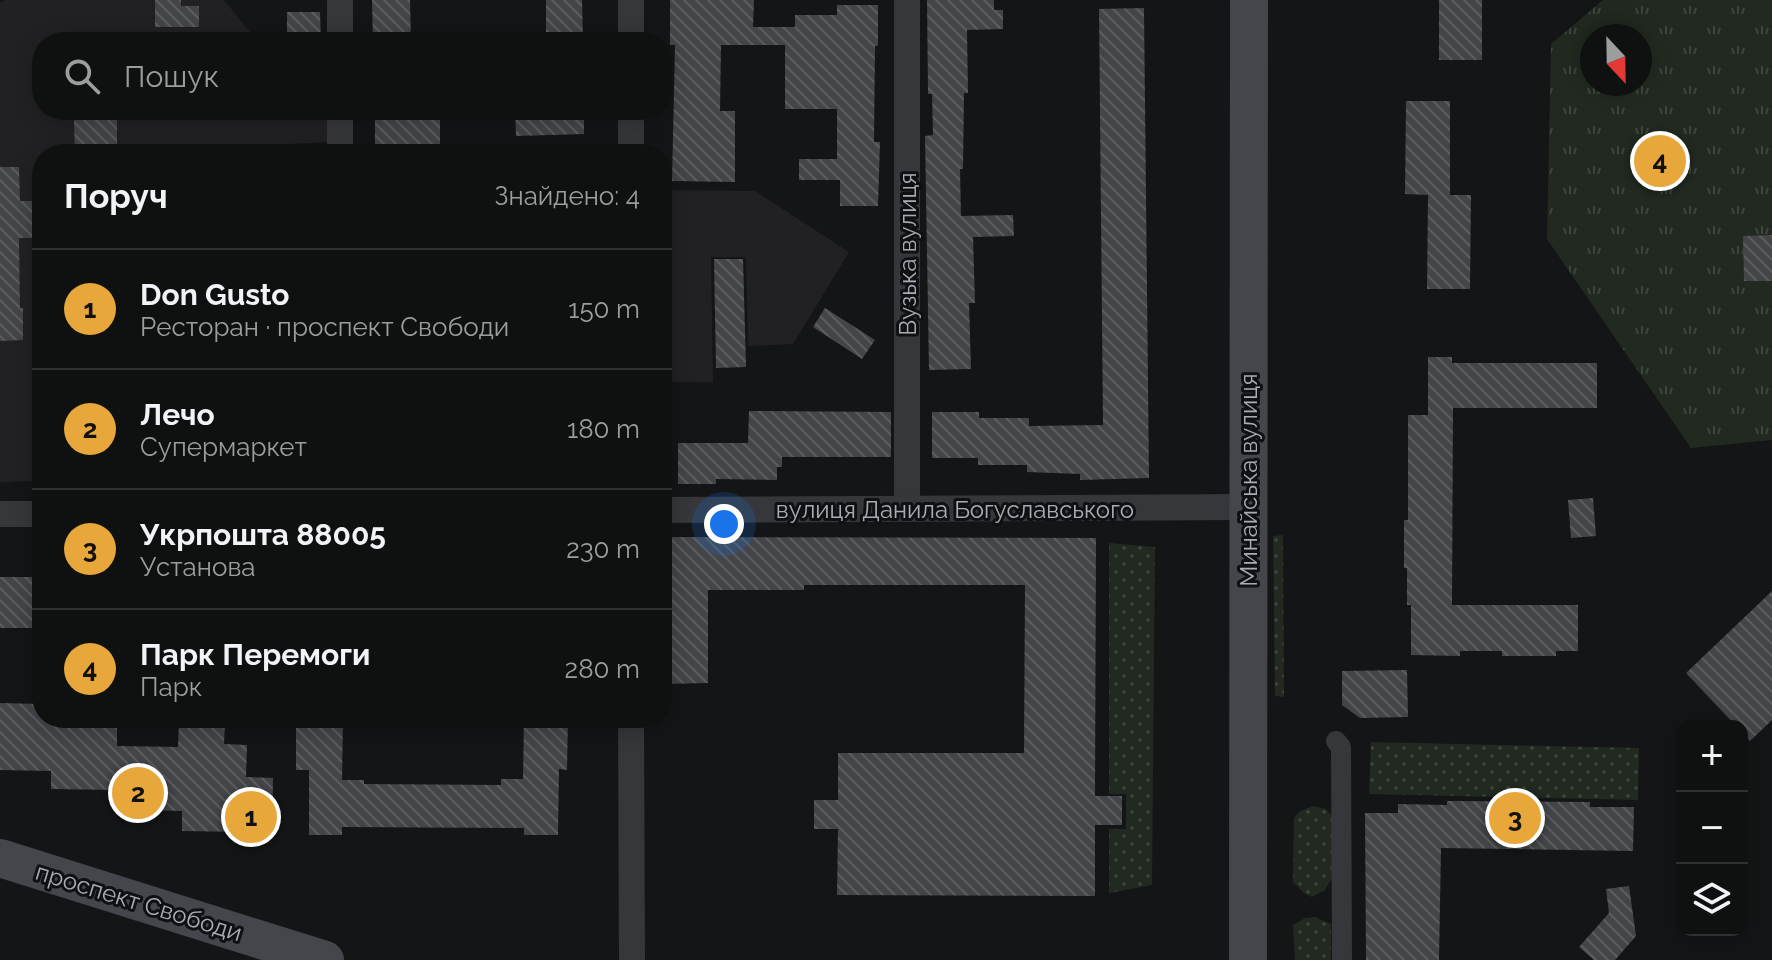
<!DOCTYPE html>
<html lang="uk">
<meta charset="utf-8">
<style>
body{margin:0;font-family:Raleway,sans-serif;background:#181919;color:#f1f3f6}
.controls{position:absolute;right:24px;bottom:24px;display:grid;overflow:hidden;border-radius:16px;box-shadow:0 4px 20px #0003}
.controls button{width:72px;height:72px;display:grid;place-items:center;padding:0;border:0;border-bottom:2px solid #2f3030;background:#0f1010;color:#f1f3f6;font:40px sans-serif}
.compass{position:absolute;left:1580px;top:24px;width:72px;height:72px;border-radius:50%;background:#0f1010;box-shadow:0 4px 20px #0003;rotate:158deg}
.you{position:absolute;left:724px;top:524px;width:28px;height:28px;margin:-20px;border:6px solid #fff;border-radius:50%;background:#1a73e8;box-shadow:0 0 0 12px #1a73e833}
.badge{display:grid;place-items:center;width:52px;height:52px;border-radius:50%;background:#e7a73b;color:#111;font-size:26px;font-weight:700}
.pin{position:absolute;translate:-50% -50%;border:4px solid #fff;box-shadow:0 2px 8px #0006}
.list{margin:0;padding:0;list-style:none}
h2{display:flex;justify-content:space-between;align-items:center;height:104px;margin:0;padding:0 32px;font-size:34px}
h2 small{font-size:26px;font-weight:400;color:#9b9d9f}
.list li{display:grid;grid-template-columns:52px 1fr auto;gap:24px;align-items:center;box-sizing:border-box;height:120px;padding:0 32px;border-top:2px solid #2f3030}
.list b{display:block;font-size:30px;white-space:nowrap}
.list p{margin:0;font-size:26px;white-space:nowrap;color:#9b9d9f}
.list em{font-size:26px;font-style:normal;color:#9b9d9f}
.icon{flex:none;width:44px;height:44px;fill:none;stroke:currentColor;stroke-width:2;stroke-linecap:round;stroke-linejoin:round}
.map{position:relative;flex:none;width:1772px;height:960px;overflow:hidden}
.search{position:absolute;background:#0f1010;box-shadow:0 4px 20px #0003;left:32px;top:32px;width:640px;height:88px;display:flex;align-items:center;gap:20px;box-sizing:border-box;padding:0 28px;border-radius:32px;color:#9b9d9f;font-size:30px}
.panel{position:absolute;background:#0f1010;box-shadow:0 4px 20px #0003;left:32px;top:144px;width:640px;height:584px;border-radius:32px}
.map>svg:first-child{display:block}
</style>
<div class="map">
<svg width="1772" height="960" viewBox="0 0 1772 960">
<defs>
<pattern id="grass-dots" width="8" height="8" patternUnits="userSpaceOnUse" patternTransform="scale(2)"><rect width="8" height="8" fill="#212921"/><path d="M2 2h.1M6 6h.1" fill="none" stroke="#3e453f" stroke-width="1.8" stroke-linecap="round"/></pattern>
<pattern id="park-tufts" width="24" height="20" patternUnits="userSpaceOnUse" patternTransform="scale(2)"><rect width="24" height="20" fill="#212921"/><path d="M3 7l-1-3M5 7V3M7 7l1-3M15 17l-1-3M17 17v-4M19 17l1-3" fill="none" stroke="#3e453f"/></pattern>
<pattern id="building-back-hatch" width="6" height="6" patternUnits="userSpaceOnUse" patternTransform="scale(2)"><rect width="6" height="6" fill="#434549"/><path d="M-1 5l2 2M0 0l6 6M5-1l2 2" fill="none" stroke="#5b5d61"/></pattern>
</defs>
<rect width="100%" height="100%" fill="#141516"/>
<!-- built -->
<g fill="#212123">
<polygon points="6,0 224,0 258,42 42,42 42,110 331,110 331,142 206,148 205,154 42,154 42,481 0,482 0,3"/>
<polygon points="662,190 755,191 849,252 793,344 748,346 746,257 711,257 713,382 662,382"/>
</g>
<!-- grass -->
<g fill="url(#grass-dots)">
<polygon points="1283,535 1284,697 1275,696 1273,536"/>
<polygon points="1109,543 1155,547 1152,885 1109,893 1109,829 1126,829 1126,794 1109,794"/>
<polygon points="1371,742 1639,748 1638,800 1369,794"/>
<polygon points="1313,806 1326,809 1334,818 1332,878 1325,890 1312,897 1305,894 1293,882 1294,818 1300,811"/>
<polygon points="1315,917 1331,924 1331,960 1295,960 1293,925 1305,918"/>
</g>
<!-- park -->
<path fill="url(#park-tufts)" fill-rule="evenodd" d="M 1603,0 L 1772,0 L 1772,440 L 1691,448 L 1547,239 L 1551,44 ZM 1592,36 L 1640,36 L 1640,84 L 1592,84 Z"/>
<!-- building -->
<g fill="url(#building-back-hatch)">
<polygon points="155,0 181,0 181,6 199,6 199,27 155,27"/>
<polygon points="372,0 410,0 411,42 373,42"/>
<polygon points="546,0 582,0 583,42 546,42"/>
<polygon points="670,0 754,0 753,27 795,27 795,15 837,15 837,5 878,5 878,46 875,46 874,142 880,142 878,206 840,206 840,180 799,180 799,159 837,159 837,109 785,109 785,45 721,45 720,111 735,111 735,182 672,181 675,45 670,45"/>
<polygon points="927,0 994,0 994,10 1003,10 1003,29 967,30 968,93 964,93 963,169 960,169 961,216 1013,215 1014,236 973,237 975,303 969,303 971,369 929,370 925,136 933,135 932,94 928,94"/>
<rect x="1439" y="0" width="43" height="60"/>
<polygon points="1144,8 1149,478 1080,480 1080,474 1027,472 1027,465 978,465 978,458 932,458 932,412 979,412 979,418 1029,418 1029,426 1103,425 1099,9"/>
<polygon points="287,12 320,12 321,42 287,42"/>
<polygon points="1406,101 1450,101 1450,195 1471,195 1470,289 1427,289 1428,195 1405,194"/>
<polygon points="375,110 440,113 440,144 375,144"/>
<polygon points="515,110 584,110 584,134 516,136"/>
<polygon points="117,119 117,154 75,154 74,120"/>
<polygon points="0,167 19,167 20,201 42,201 42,238 19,238 20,308 23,308 23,340 0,341"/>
<polygon points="1772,235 1772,281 1744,281 1743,236"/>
<polygon points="714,259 743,259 746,367 716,368"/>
<polygon points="825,308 875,340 862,359 813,327"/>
<polygon points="1428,357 1452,357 1452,363 1597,363 1597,408 1453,408 1452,605 1578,605 1578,651 1556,651 1556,656 1502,656 1502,651 1460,651 1460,656 1411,655 1411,605 1407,605 1407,568 1404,568 1404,520 1408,520 1408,415 1428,415"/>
<polygon points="749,411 891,412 891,457 782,457 782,467 777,467 777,480 716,479 716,484 678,484 678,443 748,443"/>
<polygon points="1593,498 1596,536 1571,538 1568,500"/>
<polygon points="662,537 1096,538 1095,796 1122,796 1122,825 1095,825 1095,896 837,895 838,829 814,829 814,800 838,800 838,753 1024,753 1025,585 804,585 804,590 708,590 708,683 662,684"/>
<polygon points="0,577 42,577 42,623 33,623 33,628 0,628"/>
<polygon points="1772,591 1772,720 1750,741 1742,732 1742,726 1736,726 1686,673"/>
<polygon points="1407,670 1408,717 1360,718 1342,705 1342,671"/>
<polygon points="0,703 42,704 42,718 52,718 52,722 117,723 117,746 178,747 179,723 225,723 224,744 247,745 246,777 273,778 272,837 247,837 247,832 182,831 182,811 116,809 116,790 51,789 51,771 0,770"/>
<polygon points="296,718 343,718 342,780 364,780 364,784 501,785 501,779 523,779 524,718 568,718 567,770 559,769 558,835 524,835 524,828 342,827 342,835 309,835 309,770 296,770"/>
<polygon points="1447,801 1590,802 1590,807 1634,807 1633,851 1441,848 1439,960 1366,960 1365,813 1398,813 1398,804 1447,805"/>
<polygon points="1629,886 1636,936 1615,960 1594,960 1579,947 1609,913 1606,889"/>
</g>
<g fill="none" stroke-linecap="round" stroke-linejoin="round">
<!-- pedestrian -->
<polyline stroke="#36373b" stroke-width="20" points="1336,741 1341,747 1342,960"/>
<!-- minor -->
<g stroke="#36373b" stroke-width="26">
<polyline points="340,0 340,42"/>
<polyline points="631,0 631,42"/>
<polyline points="907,0 907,509"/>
<polyline points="340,110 340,154"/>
<polyline points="631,110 631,154"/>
<polyline points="662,510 1248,507"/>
<polyline points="0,514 42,514"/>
<polyline points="631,718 632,960"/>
</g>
<!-- secondary -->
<g stroke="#44464b" stroke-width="38">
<polyline points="0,858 325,960"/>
<polyline points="1248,960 1249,0"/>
</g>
</g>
<g text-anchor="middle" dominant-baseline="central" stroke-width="6" stroke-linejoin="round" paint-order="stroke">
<!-- street labels -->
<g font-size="24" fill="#a7acb6" stroke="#0f1011">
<text transform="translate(907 254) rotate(-90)">Вузька вулиця</text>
<text transform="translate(1248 480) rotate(-90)">Минайська вулиця</text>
<text x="955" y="509">вулиця Данила Богуславського</text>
<text transform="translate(139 902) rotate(17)">проспект Свободи</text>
</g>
</g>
</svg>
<div class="controls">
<button>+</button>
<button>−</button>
<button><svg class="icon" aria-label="layers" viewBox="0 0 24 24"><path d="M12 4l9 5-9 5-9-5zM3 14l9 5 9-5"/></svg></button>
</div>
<svg class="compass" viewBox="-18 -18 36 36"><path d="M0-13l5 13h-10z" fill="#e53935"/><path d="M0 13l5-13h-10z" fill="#9b9d9f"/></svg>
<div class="you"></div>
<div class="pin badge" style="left:251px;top:817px">1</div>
<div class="pin badge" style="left:138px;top:793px">2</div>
<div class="pin badge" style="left:1515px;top:818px">3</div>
<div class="pin badge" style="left:1660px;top:161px">4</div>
<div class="search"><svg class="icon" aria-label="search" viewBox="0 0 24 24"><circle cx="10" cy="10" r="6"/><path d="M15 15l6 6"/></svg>Пошук</div>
<section class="panel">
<h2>Поруч<small>Знайдено: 4</small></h2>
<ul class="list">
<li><span class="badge">1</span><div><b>Don Gusto</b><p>Ресторан · проспект Свободи</p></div><em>150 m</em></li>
<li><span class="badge">2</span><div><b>Лечо</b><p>Супермаркет</p></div><em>180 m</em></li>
<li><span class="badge">3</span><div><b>Укрпошта 88005</b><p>Установа</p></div><em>230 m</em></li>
<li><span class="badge">4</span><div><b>Парк Перемоги</b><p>Парк</p></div><em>280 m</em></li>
</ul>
</section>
</div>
